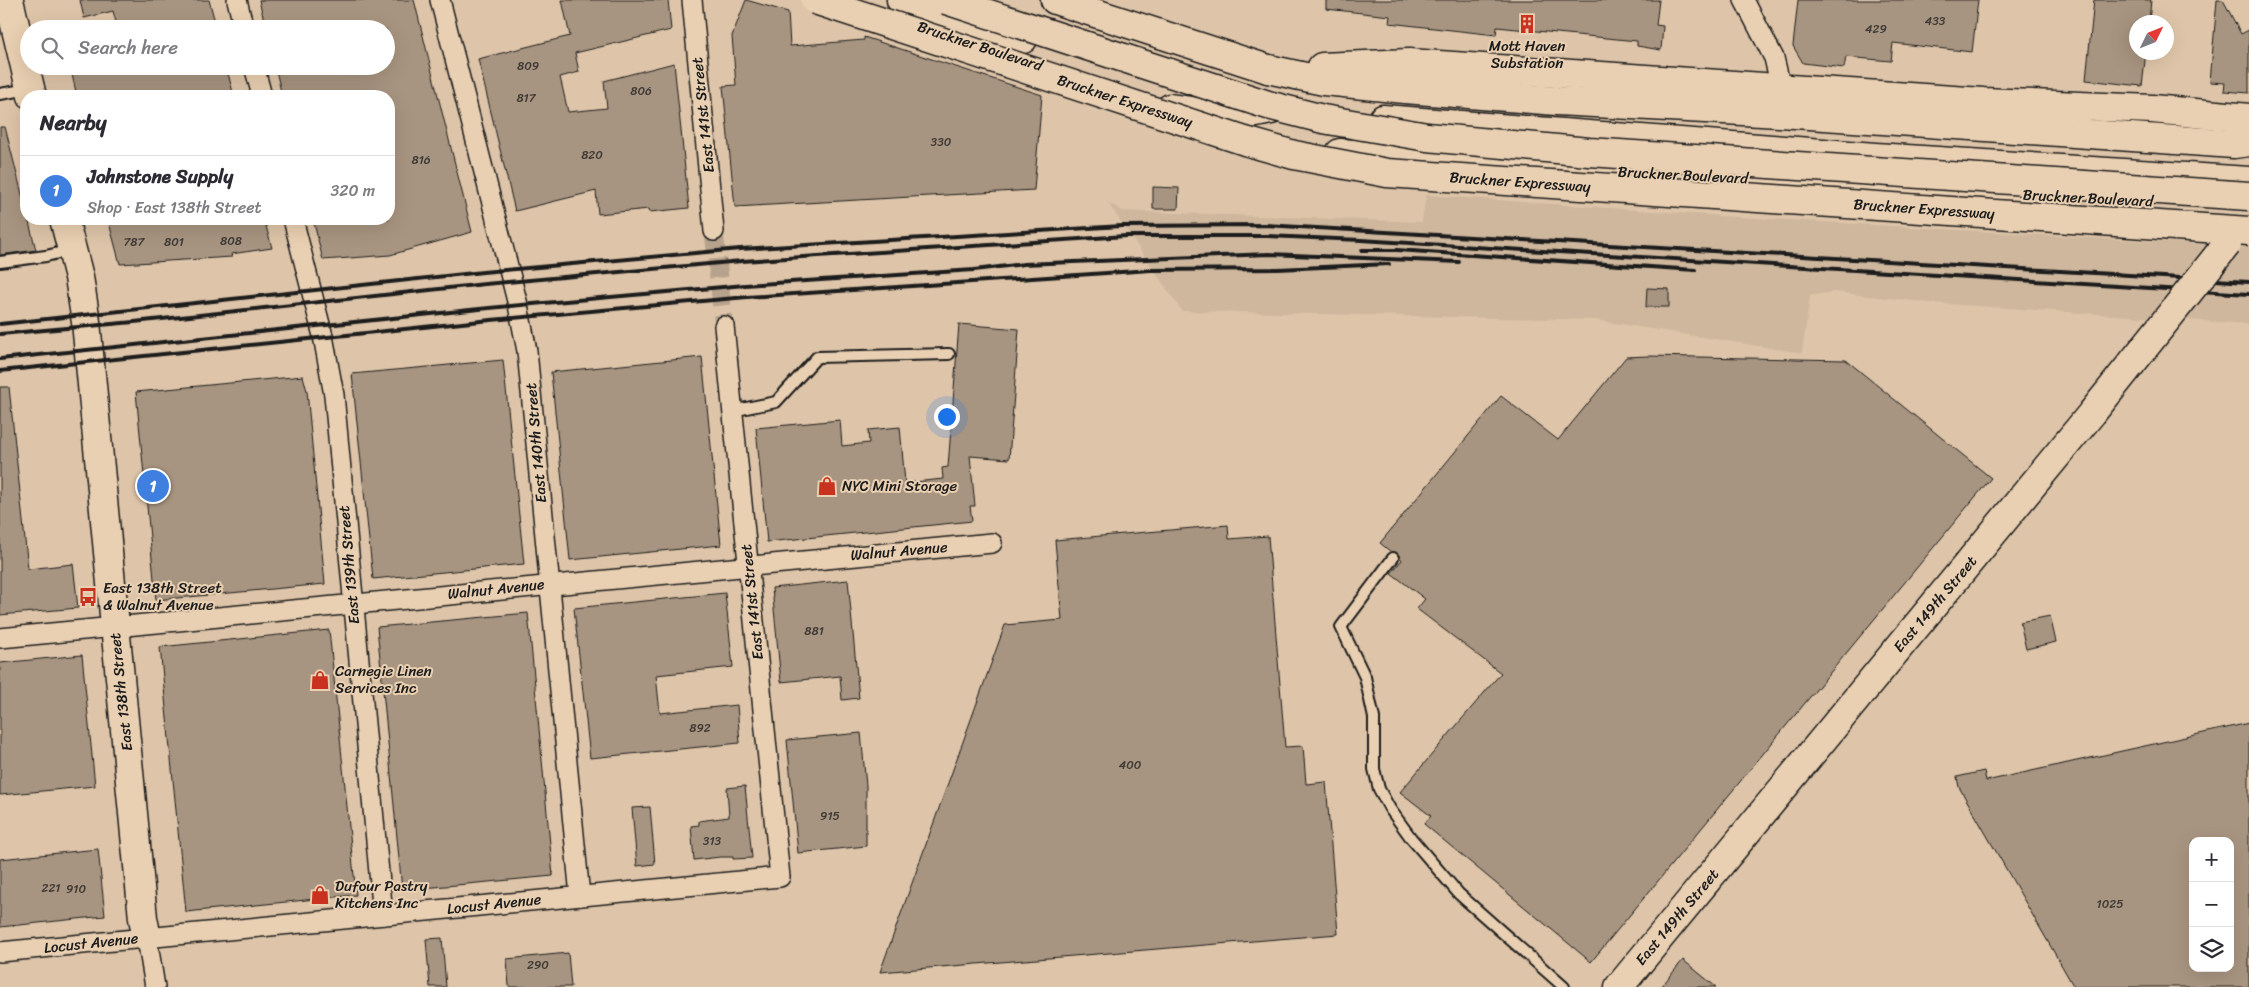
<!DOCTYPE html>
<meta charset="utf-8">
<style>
body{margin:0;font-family:Sriracha,sans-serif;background:#f2f2f3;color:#2b2b33}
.controls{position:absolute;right:15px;bottom:15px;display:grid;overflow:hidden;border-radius:10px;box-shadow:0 5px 20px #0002}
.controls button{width:45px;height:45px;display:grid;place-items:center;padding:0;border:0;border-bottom:1px solid #e1e1e2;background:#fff;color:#2b2b33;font:25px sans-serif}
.compass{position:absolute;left:2129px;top:15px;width:45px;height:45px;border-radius:50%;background:#fff;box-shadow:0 5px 20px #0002;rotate:47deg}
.you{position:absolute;left:946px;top:416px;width:18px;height:18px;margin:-12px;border:4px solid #fff;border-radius:50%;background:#1a73e8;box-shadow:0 0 0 8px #1a73e833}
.badge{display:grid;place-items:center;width:32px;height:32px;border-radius:50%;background:#2563eb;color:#fff;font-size:16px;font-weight:700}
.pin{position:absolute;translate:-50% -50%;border:2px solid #fff;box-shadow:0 1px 5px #0006}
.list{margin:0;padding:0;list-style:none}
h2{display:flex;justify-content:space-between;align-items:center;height:65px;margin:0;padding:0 20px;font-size:21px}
h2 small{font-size:16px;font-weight:400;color:#7c7c81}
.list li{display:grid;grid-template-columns:32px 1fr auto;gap:15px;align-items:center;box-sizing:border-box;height:70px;padding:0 20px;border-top:1px solid #e1e1e2}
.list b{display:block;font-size:19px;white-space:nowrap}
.list p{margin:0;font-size:16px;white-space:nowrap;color:#7c7c81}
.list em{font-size:16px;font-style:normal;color:#7c7c81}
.icon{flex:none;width:28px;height:28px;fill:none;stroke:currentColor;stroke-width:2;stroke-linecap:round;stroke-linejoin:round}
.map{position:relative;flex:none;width:2249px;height:987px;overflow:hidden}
.search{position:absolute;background:#fff;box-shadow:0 5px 20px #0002;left:20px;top:20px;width:375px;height:55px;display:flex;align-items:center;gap:12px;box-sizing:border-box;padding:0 18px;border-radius:28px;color:#7c7c81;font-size:19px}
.panel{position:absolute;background:#fff;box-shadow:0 5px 20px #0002;left:20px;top:90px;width:375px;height:135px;border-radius:20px}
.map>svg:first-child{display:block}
</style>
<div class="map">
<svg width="2249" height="987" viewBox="0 0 2249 987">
<rect width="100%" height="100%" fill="#dec5a9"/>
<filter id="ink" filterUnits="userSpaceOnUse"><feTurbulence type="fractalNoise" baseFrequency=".02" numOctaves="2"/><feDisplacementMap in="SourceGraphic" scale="10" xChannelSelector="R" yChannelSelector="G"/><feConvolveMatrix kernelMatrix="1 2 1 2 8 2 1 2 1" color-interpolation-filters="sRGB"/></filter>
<g filter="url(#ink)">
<!-- built -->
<polygon fill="#ceb79d" points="1426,195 1737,217 2249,247 2249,324 1931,303 1834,292 1810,296 1802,353 1595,320 1182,311 1108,203 1123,211 1422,222"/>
<!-- building -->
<g fill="#a89581" stroke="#1c1c1c" fill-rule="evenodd">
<polygon points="80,0 209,0 217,29 118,29 113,11 84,18"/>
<polygon points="259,0 414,0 472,232 390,255 323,260 313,219 389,219 389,96 282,96 275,66 386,66 386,29 266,29"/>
<polygon points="562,0 668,0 671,30 575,53 579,72 560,77 568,112 607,108 604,81 674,63 689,208 650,212 649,209 598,214 596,191 515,211 478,59 570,36"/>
<polygon points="746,0 788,12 790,46 864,40 864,37 1042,95 1034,190 735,207 723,86 736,85 732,36"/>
<polygon points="1326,0 1659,0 1656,25 1663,26 1661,50 1637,46 1637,41 1497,27 1496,35 1389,23 1390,16 1326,9"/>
<polygon points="1798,0 1978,0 1972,52 1893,43 1891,61 1846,57 1844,68 1803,63 1793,46"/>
<polygon points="2094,0 2151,0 2149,22 2136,22 2136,52 2146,52 2142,86 2086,80"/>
<polygon points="2217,0 2223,0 2241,34 2249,30 2249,93 2224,91 2225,83 2210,82"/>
<polygon points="70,66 226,66 234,96 77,96"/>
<polygon points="0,127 5,127 36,250 0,255"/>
<polygon points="1153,187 1179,188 1178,209 1153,209"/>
<polygon points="108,219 264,219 272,248 231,254 232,257 120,264"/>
<polygon points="1647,288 1669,289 1669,307 1646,307"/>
<polygon points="959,324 1019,329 1009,459 970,456 975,506 970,506 972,521 767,542 756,428 840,420 842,446 869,443 868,430 900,427 905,483 943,479 942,468 948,467"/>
<polygon points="1648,356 1846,360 1991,478 1591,962 1424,824 1431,816 1400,792 1501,673 1417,609 1425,599 1391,573 1402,560 1397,553 1391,552 1380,543 1501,396 1558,440 1626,357"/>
<polygon points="702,357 721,545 570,560 551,372"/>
<polygon points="503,360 524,564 373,579 352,374"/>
<polygon points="303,376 307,391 325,584 156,600 136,392"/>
<polygon points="0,387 9,387 28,569 73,564 78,608 0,615"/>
<polygon points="1228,525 1229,539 1268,536 1285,747 1303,746 1306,784 1326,782 1338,934 880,972 1005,625 1062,620 1055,540"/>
<polygon points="848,580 859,698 842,700 840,676 781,682 772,588"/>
<polygon points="725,593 733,667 656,675 660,713 737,705 740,743 590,758 574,608"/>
<polygon points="528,613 553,876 402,890 377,627"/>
<polygon points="2050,616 2056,642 2026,649 2020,622"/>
<polygon points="329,630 356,895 186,912 160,647"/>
<polygon points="82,655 95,786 0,795 0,663"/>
<path d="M 2249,723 L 2249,987 L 2074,987 L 1959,787 L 1957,777 L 1984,771 L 1986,781 ZM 2193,841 L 2230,841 L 2230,968 L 2193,968 Z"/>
<polygon points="861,733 866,786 866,846 798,853 787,740"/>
<polygon points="745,786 752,858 733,859 733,857 720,857 694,860 691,826 699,825 699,821 729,817 727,788"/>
<polygon points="650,807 655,864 637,866 632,808"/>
<polygon points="98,849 105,916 0,927 0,859"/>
<polygon points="442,938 446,987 430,987 426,939"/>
<polygon points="568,953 571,987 509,987 507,959"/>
<polygon points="1683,960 1716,987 1661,987"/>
</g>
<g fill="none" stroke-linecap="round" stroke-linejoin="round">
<!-- minor-tunnel -->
<polyline stroke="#b7a38d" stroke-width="19" stroke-dasharray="19 9" stroke-linecap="butt" points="714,231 724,326"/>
<!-- service casing -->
<g stroke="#1c1c1c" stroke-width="14">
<g id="service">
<polyline points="0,94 29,89"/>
<polyline points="0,262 46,256 71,250"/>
<polyline points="732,411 776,402 817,357 949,354"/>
<polyline points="1393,558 1341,627 1365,677 1374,718 1374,769 1379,789 1390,809 1411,838 1459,894 1564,987"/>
</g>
</g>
<!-- minor casing -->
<g stroke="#1c1c1c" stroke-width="22">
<g id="minor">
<polyline points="237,0 244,29"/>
<polyline points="440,0 518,305 527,351 580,896"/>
<polyline points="692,0 714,231"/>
<polyline points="1744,0 1774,58 1781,87"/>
<polyline points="254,66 262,96"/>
<polyline points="293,219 323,336 334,395 383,915"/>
<polyline points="0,638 992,543"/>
<polyline points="147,938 155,987"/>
<polyline points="0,952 780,877 724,326"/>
</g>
</g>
<!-- secondary casing -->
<g stroke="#1c1c1c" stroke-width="31">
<g id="secondary">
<polyline points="9,0 32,96"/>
<polyline points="901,0 1023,39"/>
<polyline points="1322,67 1409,63 1983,102 2152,109 2249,118"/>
<polyline points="1268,69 1324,81 1405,89 1557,101 1780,113 2234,144 2249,142"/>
<polyline points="1170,108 1235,117 1271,110"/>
<polyline points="1383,119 1875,157 2249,181"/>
<polyline points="1340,153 2035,195"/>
<polyline points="64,219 79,277 86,322 143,918 147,938"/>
<polyline points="1619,987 2092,413"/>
</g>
</g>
<!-- primary casing -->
<g stroke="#1c1c1c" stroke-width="31">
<polyline id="primary" points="1055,0 1268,69"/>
</g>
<!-- service -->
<use href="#service" stroke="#ead0b2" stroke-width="10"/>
<!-- minor -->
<use href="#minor" stroke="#ead0b2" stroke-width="19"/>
<!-- secondary -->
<use href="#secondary" stroke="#ead0b2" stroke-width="28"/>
<!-- primary -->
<use href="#primary" stroke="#ead0b2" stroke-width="28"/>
<!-- rail -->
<g stroke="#1c1c1c" stroke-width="4">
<polyline points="1362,250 1397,250 1695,270"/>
<polyline points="0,324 483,272 740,249 1122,226 1265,225 2249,282"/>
<polyline points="0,334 134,322 485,284 742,261 1126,236 1267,236 1361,240 2249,294"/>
<polyline points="0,359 489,308 745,285 974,270 1024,264 1269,254 1459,262"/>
<polyline points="0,371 491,320 747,297 1151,270 1278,269 1389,264"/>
</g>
<!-- secondary-bridge casing -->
<g stroke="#1c1c1c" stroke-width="31" stroke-linecap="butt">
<polyline id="secondary-bridge" points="2092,413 2227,244"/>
</g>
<!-- motorway-bridge casing -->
<g stroke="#1c1c1c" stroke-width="31" stroke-linecap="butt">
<g id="motorway-bridge">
<polyline points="815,0 1245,141 1294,155 1387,173 2249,231"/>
<polyline points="946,0 1268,105 1323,119 1427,137 1589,152 2249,196"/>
</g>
</g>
<!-- secondary-bridge -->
<use href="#secondary-bridge" stroke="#ead0b2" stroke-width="28"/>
<!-- motorway-bridge -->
<use href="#motorway-bridge" stroke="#ead0b2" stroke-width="28"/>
</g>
</g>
<!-- icons -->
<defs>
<g id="building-bare" transform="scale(1.5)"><path d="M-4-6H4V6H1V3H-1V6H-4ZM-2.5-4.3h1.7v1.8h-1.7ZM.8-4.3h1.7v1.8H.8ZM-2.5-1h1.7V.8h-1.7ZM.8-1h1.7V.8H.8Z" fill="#c8321e" stroke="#ead0b2" stroke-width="2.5" paint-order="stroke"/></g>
<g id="shop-bare" transform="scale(1.5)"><path d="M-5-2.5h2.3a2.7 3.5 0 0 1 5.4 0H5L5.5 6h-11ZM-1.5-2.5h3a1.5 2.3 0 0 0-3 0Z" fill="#c8321e" stroke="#ead0b2" stroke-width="2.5" paint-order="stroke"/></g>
<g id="bus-bare" transform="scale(1.5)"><path d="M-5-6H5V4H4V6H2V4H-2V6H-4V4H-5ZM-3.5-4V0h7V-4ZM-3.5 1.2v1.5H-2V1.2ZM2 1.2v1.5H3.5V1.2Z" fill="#c8321e" stroke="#ead0b2" stroke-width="2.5" paint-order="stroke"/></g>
</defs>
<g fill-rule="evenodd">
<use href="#building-bare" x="1527" y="24"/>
<use href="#shop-bare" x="827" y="486"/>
<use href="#bus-bare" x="88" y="597"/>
<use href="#shop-bare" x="320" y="680"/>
<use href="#shop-bare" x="320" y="895"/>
</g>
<g text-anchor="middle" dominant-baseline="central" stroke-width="4" stroke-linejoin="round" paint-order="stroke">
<!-- number labels -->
<g font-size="12" fill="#3f3a35">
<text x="1935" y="21">433</text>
<text x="1876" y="29">429</text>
<text x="528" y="66">809</text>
<text x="641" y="91">806</text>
<text x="526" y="98">817</text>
<text x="941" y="142">330</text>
<text x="592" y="155">820</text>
<text x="421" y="160">816</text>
<text x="231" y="241">808</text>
<text x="134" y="242">787</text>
<text x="174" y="242">801</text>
<text x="814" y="631">881</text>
<text x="700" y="728">892</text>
<text x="1130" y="765">400</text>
<text x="830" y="816">915</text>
<text x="712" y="841">313</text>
<text x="51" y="888">221</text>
<text x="76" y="889">910</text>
<text x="2110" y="904">1025</text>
<text x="538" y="965">290</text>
</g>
<!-- street labels -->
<g font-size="15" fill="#1c1c1c" stroke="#ead0b2">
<text transform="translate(980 46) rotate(18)">Bruckner Boulevard</text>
<text transform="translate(1125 101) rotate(18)">Bruckner Expressway</text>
<text transform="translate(703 115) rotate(-96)">East 141st Street</text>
<text transform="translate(1683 175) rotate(3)">Bruckner Boulevard</text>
<text transform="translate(1520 182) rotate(4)">Bruckner Expressway</text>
<text transform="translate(2088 198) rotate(3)">Bruckner Boulevard</text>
<text transform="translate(1924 209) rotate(4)">Bruckner Expressway</text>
<text transform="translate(536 443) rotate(-95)">East 140th Street</text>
<text transform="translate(899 551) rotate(-5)">Walnut Avenue</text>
<text transform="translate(349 565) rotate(-95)">East 139th Street</text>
<text transform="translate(496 589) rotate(-6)">Walnut Avenue</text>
<text transform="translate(752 602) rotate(-96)">East 141st Street</text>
<text transform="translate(1935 604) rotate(-50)">East 149th Street</text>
<text transform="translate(121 692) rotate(-96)">East 138th Street</text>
<text transform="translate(494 904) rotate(-6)">Locust Avenue</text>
<text transform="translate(1677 917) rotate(-50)">East 149th Street</text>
<text transform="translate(91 943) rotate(-6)">Locust Avenue</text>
</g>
<!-- poi labels -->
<g font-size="15" fill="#1c1c1c" stroke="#ead0b2" text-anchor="start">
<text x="1527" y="46" text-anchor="middle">Mott Haven<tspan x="1527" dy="17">Substation</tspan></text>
<text x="842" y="486">NYC Mini Storage</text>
<text x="103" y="588">East 138th Street<tspan x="103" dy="17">&amp; Walnut Avenue</tspan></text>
<text x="335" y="671">Carnegie Linen<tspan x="335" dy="17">Services Inc</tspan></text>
<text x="335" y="886">Dufour Pastry<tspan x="335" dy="17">Kitchens Inc</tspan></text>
</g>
</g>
</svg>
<div class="controls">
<button>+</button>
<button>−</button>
<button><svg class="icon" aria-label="layers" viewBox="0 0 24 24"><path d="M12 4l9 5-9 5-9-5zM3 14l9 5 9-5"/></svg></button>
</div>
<svg class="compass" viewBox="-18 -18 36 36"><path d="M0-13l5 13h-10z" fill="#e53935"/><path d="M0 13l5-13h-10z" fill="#7c7c81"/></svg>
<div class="you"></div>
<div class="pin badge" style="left:153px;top:486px;background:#3f7fe0">1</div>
<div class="search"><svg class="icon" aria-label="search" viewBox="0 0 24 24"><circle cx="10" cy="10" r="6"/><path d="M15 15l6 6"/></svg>Search here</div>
<section class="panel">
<h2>Nearby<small></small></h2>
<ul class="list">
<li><span class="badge" style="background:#3f7fe0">1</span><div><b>Johnstone Supply</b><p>Shop · East 138th Street</p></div><em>320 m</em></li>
</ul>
</section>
</div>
